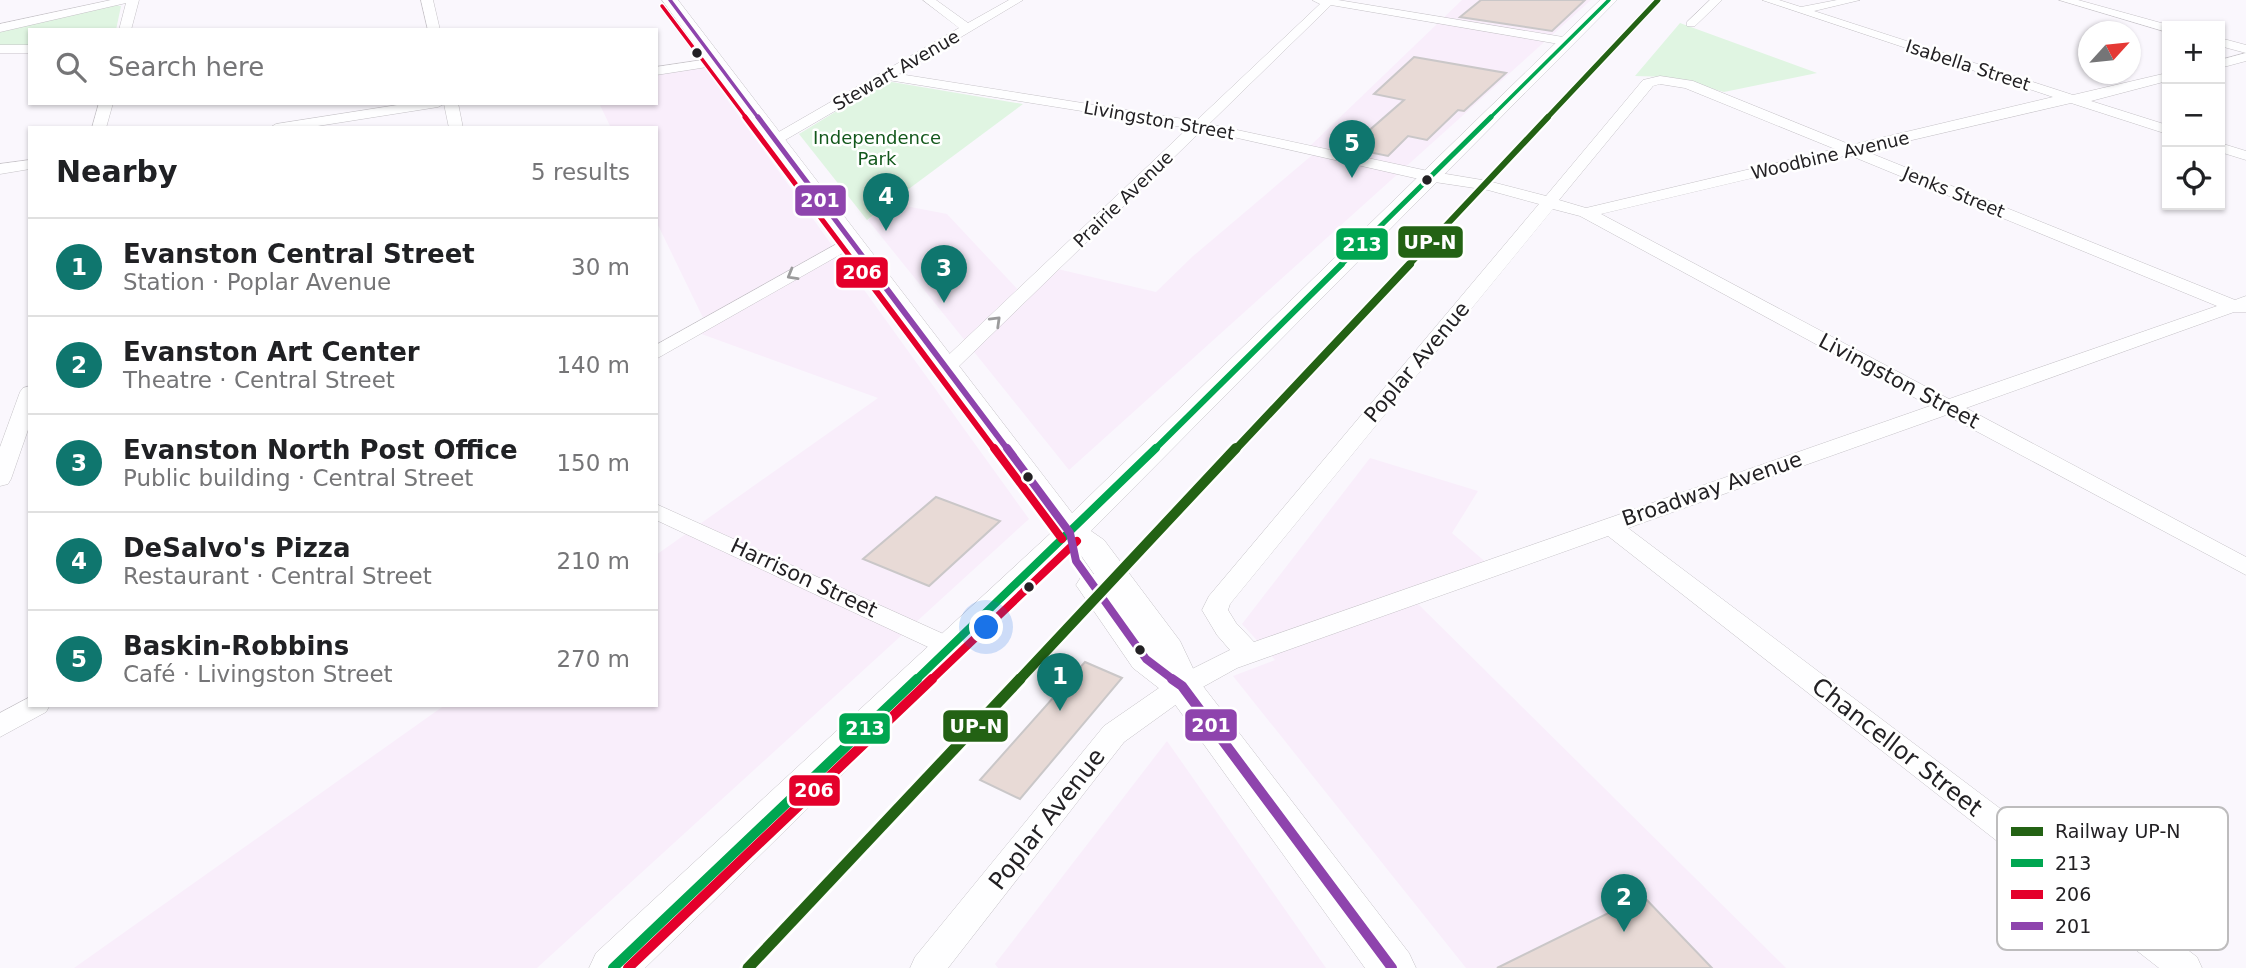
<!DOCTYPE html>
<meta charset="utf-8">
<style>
body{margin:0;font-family:"DejaVu Sans",sans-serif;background:#f6f6f6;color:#202124}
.controls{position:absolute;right:21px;top:21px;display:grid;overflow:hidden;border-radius:0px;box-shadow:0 2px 5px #0004}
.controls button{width:63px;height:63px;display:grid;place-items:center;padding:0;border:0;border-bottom:2px solid #e0e0e0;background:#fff;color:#202124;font:35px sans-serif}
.compass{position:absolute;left:2078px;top:21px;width:63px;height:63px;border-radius:50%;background:#fff;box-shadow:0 2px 5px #0004;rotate:63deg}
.you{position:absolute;left:987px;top:628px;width:24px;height:24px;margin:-18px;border:5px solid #fff;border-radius:50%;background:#1a73e8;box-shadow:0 0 0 10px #1a73e833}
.badge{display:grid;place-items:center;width:46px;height:46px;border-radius:50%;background:#0f766e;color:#fff;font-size:23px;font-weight:700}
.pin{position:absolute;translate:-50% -58px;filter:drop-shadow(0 2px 4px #0008)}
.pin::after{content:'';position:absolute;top:37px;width:24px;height:21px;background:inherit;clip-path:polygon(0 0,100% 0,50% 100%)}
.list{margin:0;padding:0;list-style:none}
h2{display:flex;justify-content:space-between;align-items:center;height:91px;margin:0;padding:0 28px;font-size:30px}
h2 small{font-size:23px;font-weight:400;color:#757577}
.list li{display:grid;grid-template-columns:46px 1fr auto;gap:21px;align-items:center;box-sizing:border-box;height:98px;padding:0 28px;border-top:2px solid #e0e0e0}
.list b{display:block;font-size:26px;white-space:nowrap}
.list p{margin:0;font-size:23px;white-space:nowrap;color:#757577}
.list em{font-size:23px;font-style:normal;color:#757577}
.icon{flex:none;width:38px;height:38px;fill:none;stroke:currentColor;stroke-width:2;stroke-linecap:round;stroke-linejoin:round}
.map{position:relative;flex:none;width:2246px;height:968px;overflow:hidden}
.search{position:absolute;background:#fff;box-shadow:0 2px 5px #0004;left:28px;top:28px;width:630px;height:77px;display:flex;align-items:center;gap:18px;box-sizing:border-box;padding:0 24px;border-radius:0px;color:#757577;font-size:26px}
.panel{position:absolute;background:#fff;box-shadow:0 2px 5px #0004;left:28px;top:126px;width:630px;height:581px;border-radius:0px}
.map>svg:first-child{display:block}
</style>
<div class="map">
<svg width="2246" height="968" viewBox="0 0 2246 968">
<rect width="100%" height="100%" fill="#faf7fd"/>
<!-- commercial -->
<g fill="#f9eefb">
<polygon points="1462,0 1591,0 1069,470 868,220 890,203 947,214 1021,293 1049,267 1156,292 1192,257 1317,151 1308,148"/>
<polygon points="703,66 1029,519 537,968 74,968 445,705 656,705 656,555 878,398 696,332 707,326 656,221 656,128 611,128 599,103 656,103 656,73"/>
<polygon points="1370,458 1478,491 1452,533 1489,565 1407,593 1786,968 1466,968 1233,676 1275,660 1242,624"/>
<polygon points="1167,741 1326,968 998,968 995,964"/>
</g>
<!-- green -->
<g fill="#e0f5e2">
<polygon points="115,5 121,6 116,30 30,30 30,46 0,45 0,30"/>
<polygon points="1680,23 1817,73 1724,92 1669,77 1635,76"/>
<polygon points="886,81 1023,104 867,220 799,134"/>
</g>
<!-- building -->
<g fill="#e8dad6" stroke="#cac7c8" stroke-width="2">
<polygon points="1481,0 1585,0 1552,31 1460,17"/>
<polygon points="1414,57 1506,73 1464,111 1458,110 1427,140 1408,136 1388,156 1349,148 1404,100 1374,94"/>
<polygon points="936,497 1000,521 929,586 863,559"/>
<polygon points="1085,662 1122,678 1020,799 980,780"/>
<polygon points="1643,896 1712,968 1497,968"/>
</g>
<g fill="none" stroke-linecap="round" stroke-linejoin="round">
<!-- minor casing -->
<g stroke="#c5c2c7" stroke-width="1">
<g id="minor">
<polygon points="111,0 139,0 131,30 119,30 126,3 0,32 0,24"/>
<polygon points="421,0 433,0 440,30 428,30"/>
<path d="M 923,0 L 936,0 L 968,23 L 1009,0 L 1023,0 L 899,74 L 1196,121 L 1320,4 L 1312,0 L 1338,0 L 1569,38 L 1569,44 L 1565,45 L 1331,5 L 1209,124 L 1428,171 L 1488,181 L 1546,196 L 1643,80 L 1660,76 L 1693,81 L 1851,145 L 2053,97 L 1762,0 L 1779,0 L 1801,7 L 1837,0 L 1860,0 L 1814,11 L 2073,95 L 2167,73 L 2167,81 L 2091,101 L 2167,125 L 2167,134 L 2071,103 L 1865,151 L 2235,300 L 2246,296 L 2246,312 L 2234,312 L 1966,408 L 2246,557 L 2246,575 L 1946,415 L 1628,528 L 2197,957 L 2202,968 L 2159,968 L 1608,536 L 1237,668 L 1192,693 L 1124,742 L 948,968 L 910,968 L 915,957 L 1104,726 L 1172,679 L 1230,650 L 1217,635 L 1202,610 L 1209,596 L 1539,204 L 1488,190 L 1428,181 L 1202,130 L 953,372 L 939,372 L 936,368 L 939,364 L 1188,128 L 888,80 L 780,143 L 770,143 L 768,140 L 770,137 L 959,28 ZM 1660,84 L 1685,88 L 1835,149 L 1586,208 L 1559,200 L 1653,86 ZM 1849,155 L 2217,306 L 1949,399 L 1601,214 ZM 1553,209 L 1580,216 L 1930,406 L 1254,642 L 1236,623 L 1228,610 L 1230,604 Z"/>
<polygon points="1710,0 1722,0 1695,26 1687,26 1687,22"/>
<polygon points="2059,0 2078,0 2172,26 2167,26 2167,32"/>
<polygon points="2220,38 2246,45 2246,53 2220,46"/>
<rect x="0" y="45" width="30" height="8"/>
<polygon points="2246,53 2246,61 2220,68 2220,60"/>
<polygon points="716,58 722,62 720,65 656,75 656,67"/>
<polygon points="99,103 113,103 106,128 92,128"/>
<polygon points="410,103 458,103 463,128 449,128 444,104 438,107 305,128 269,128 276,124"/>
<polygon points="2220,143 2246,151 2246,160 2220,152"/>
<polygon points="30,160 30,169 0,174 0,164"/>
<polygon points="851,236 859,241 857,245 656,359 656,345"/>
<polygon points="30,386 30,424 11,479 8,484 0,486 0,447 20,392 23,388"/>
<polygon points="656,504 959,641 963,647 959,653 950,656 941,653 656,520"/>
<polygon points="30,697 30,705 50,705 46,712 0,737 0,713"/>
</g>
</g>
<!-- secondary casing -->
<g stroke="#c5c2c7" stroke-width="1">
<polygon id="secondary" points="662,0 678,0 1072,513 1600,0 1617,0 1091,531 1104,540 1180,641 1199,681 1409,953 1416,968 1365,968 1169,696 1133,668 1076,585 1081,577 1094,574 1080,554 1072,549 645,968 589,968 596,953 1052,532"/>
</g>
<!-- minor -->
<use href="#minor" fill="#fefeff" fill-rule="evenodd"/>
<!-- secondary -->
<use href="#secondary" fill="#fefeff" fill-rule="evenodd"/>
<!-- bus-1-far4 casing -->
<g stroke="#fff" stroke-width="6">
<polyline id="bus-1-far4" points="1489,119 1609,0"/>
</g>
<!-- bus-1-far3 casing -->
<g stroke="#fff" stroke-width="9">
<polyline id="bus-1-far3" points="1340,266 1491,117"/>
</g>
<!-- bus-1-far2 casing -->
<g stroke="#fff" stroke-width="10">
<polyline id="bus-1-far2" points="1154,450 1342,264"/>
</g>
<!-- bus-1-far1 casing -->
<g stroke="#fff" stroke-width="13">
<polyline id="bus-1-far1" points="915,681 1156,448"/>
</g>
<!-- bus-1 casing -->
<g stroke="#fff" stroke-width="15">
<polyline id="bus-1" points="613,968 917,679"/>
</g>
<!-- bus-2-far4 casing -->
<g stroke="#fff" stroke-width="6">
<polyline id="bus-2-far4" points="662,6 747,119"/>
</g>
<!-- bus-2-far3 casing -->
<g stroke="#fff" stroke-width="9">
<polyline id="bus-2-far3" points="745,117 857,266"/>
</g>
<!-- bus-2-far2 casing -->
<g stroke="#fff" stroke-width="10">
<polyline id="bus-2-far2" points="856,264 995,450"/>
</g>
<!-- bus-2-far1 casing -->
<g stroke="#fff" stroke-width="13">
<g id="bus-2-far1">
<polyline points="994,448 1062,539"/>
<polyline points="930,681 1077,541"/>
</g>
</g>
<!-- bus-2 casing -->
<g stroke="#fff" stroke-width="15">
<polyline id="bus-2" points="628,968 932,679"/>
</g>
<!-- bus-3-far4 casing -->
<g stroke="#fff" stroke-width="6">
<polyline id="bus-3-far4" points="670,0 759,119"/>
</g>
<!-- bus-3-far3 casing -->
<g stroke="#fff" stroke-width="9">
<polyline id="bus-3-far3" points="758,117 870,266"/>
</g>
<!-- bus-3-far2 casing -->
<g stroke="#fff" stroke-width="10">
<polyline id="bus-3-far2" points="868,264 1008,450"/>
</g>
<!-- bus-3-far1 casing -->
<g stroke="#fff" stroke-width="13">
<polyline id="bus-3-far1" points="1007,448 1070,533 1076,561 1146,659 1175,681"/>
</g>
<!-- bus-3 casing -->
<g stroke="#fff" stroke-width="15">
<polyline id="bus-3" points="1172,679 1182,686 1392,968"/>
</g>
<!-- bus-1-far4 -->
<use href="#bus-1-far4" stroke="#00a651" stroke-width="3.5"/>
<!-- bus-1-far3 -->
<use href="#bus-1-far3" stroke="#00a651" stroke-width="5"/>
<!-- bus-1-far2 -->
<use href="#bus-1-far2" stroke="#00a651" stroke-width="6"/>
<!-- bus-1-far1 -->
<use href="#bus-1-far1" stroke="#00a651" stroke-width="8"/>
<!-- bus-1 -->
<use href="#bus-1" stroke="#00a651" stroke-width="10"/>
<!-- bus-2-far4 -->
<use href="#bus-2-far4" stroke="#e4002b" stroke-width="3.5"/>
<!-- bus-2-far3 -->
<use href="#bus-2-far3" stroke="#e4002b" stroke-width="5"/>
<!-- bus-2-far2 -->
<use href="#bus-2-far2" stroke="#e4002b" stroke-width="6"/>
<!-- bus-2-far1 -->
<use href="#bus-2-far1" stroke="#e4002b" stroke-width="8"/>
<!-- bus-2 -->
<use href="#bus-2" stroke="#e4002b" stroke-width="10"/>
<!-- bus-3-far4 -->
<use href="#bus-3-far4" stroke="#8e44ad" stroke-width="3.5"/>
<!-- bus-3-far3 -->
<use href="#bus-3-far3" stroke="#8e44ad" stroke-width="5"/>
<!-- bus-3-far2 -->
<use href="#bus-3-far2" stroke="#8e44ad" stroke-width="6"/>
<!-- bus-3-far1 -->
<use href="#bus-3-far1" stroke="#8e44ad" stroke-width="8"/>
<!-- bus-3 -->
<use href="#bus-3" stroke="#8e44ad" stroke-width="10"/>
<!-- rail-1-far4 casing -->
<g stroke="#fff" stroke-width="8">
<polyline id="rail-1-far4" points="1546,119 1658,0"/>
</g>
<!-- rail-1-far3 casing -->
<g stroke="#fff" stroke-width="10">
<polyline id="rail-1-far3" points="1408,266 1548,117"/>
</g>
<!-- rail-1-far2 casing -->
<g stroke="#fff" stroke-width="12">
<polyline id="rail-1-far2" points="1235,450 1410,264"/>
</g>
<!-- rail-1-far1 casing -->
<g stroke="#fff" stroke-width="15">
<polyline id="rail-1-far1" points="1018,681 1236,448"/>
</g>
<!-- rail-1 casing -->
<g stroke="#fff" stroke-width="17">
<polyline id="rail-1" points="748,968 1020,679"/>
</g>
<!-- rail-1-far4 -->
<use href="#rail-1-far4" stroke="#236214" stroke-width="5"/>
<!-- rail-1-far3 -->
<use href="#rail-1-far3" stroke="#236214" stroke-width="6"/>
<!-- rail-1-far2 -->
<use href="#rail-1-far2" stroke="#236214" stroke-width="8"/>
<!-- rail-1-far1 -->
<use href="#rail-1-far1" stroke="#236214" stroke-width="10"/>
<!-- rail-1 -->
<use href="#rail-1" stroke="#236214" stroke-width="11"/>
</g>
<!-- one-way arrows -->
<defs><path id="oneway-chevron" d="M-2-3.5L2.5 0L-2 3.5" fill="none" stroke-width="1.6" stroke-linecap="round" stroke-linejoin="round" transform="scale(1.75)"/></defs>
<g stroke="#9b9b9c">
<use href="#oneway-chevron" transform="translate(792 275) rotate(150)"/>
<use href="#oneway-chevron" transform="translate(996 321) rotate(-44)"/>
</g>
<!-- markers -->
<g fill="#232124" stroke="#fff" stroke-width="2.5">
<circle cx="697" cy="53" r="6"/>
<circle cx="1427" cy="180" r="6"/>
<circle cx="1028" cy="477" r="6"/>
<circle cx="1029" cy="587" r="6"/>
<circle cx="1140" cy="650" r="6"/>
</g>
<g text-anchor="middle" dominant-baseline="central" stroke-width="5" stroke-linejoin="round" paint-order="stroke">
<!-- far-street labels -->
<g font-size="18" fill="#232124" stroke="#fff">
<text transform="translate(1968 65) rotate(18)">Isabella Street</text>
<text transform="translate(896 70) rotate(-30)">Stewart Avenue</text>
<text transform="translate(1159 120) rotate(10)">Livingston Street</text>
<text transform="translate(1830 155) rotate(-13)">Woodbine Avenue</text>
<text transform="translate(1954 192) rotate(22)">Jenks Street</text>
<text transform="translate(1123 199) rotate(-44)">Prairie Avenue</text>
</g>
<!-- far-park labels -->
<g font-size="18" fill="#13581c" stroke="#fff">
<text x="877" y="137">Independence<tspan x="877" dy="21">Park</tspan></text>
</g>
<!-- street labels -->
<g font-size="21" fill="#232124" stroke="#fff">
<text transform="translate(1417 362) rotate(-50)">Poplar Avenue</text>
<text transform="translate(1899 381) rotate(28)">Livingston Street</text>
<text transform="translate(1712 489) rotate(-19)">Broadway Avenue</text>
<text transform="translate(804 578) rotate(25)">Harrison Street</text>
</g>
<!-- near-street labels -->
<g font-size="24" fill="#232124" stroke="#fff">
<text transform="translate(1897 747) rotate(38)">Chancellor Street</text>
<text transform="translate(1047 819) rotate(-52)">Poplar Avenue</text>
</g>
</g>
<!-- legend -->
<rect x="1997" y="807" width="231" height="143" rx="10" fill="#fff" stroke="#bdbcbd" stroke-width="2"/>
<rect x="2011" y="827" width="32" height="9" fill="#236214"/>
<rect x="2011" y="859" width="32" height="8" fill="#00a651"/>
<rect x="2011" y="890" width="32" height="9" fill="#e4002b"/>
<rect x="2011" y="922" width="32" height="8" fill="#8e44ad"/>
<g font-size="19" fill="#232124">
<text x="2055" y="838">Railway UP-N</text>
<text x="2055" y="870">213</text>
<text x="2055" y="901">206</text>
<text x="2055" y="933">201</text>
</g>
<g stroke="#fff" stroke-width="2.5">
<rect x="794" y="184" width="53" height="33" rx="7" fill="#8e44ad"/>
<rect x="1397" y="225" width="67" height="34" rx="7" fill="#236214"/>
<rect x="1335" y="227" width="54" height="34" rx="7" fill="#00a651"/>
<rect x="835" y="256" width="54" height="33" rx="7" fill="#e4002b"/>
<rect x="1184" y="708" width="54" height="34" rx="7" fill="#8e44ad"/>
<rect x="942" y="709" width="67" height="34" rx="7" fill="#236214"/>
<rect x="838" y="712" width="53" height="33" rx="7" fill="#00a651"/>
<rect x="788" y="774" width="53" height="33" rx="7" fill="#e4002b"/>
</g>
<g font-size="19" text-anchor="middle" font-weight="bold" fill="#fff">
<text x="820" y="207">201</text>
<text x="1430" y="249">UP-N</text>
<text x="1362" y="251">213</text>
<text x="862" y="279">206</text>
<text x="1211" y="732">201</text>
<text x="976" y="733">UP-N</text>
<text x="865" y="735">213</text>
<text x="814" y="797">206</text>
</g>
</svg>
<div class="controls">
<button>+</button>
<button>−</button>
<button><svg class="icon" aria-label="locate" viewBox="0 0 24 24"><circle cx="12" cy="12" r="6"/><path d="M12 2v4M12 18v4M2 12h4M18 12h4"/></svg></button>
</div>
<svg class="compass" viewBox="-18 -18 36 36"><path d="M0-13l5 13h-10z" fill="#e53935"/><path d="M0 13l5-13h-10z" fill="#757577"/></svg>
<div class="you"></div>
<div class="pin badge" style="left:1060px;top:711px">1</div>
<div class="pin badge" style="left:1624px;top:932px">2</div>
<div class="pin badge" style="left:944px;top:303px">3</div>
<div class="pin badge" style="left:886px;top:231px">4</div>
<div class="pin badge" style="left:1352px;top:178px">5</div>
<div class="search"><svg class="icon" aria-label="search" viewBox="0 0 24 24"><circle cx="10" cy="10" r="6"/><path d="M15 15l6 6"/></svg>Search here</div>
<section class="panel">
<h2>Nearby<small>5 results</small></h2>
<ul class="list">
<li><span class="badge">1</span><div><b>Evanston Central Street</b><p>Station · Poplar Avenue</p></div><em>30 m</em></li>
<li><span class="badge">2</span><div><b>Evanston Art Center</b><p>Theatre · Central Street</p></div><em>140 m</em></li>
<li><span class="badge">3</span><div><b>Evanston North Post Office</b><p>Public building · Central Street</p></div><em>150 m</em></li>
<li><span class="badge">4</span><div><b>DeSalvo's Pizza</b><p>Restaurant · Central Street</p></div><em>210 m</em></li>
<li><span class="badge">5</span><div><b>Baskin-Robbins</b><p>Café · Livingston Street</p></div><em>270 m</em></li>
</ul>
</section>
</div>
